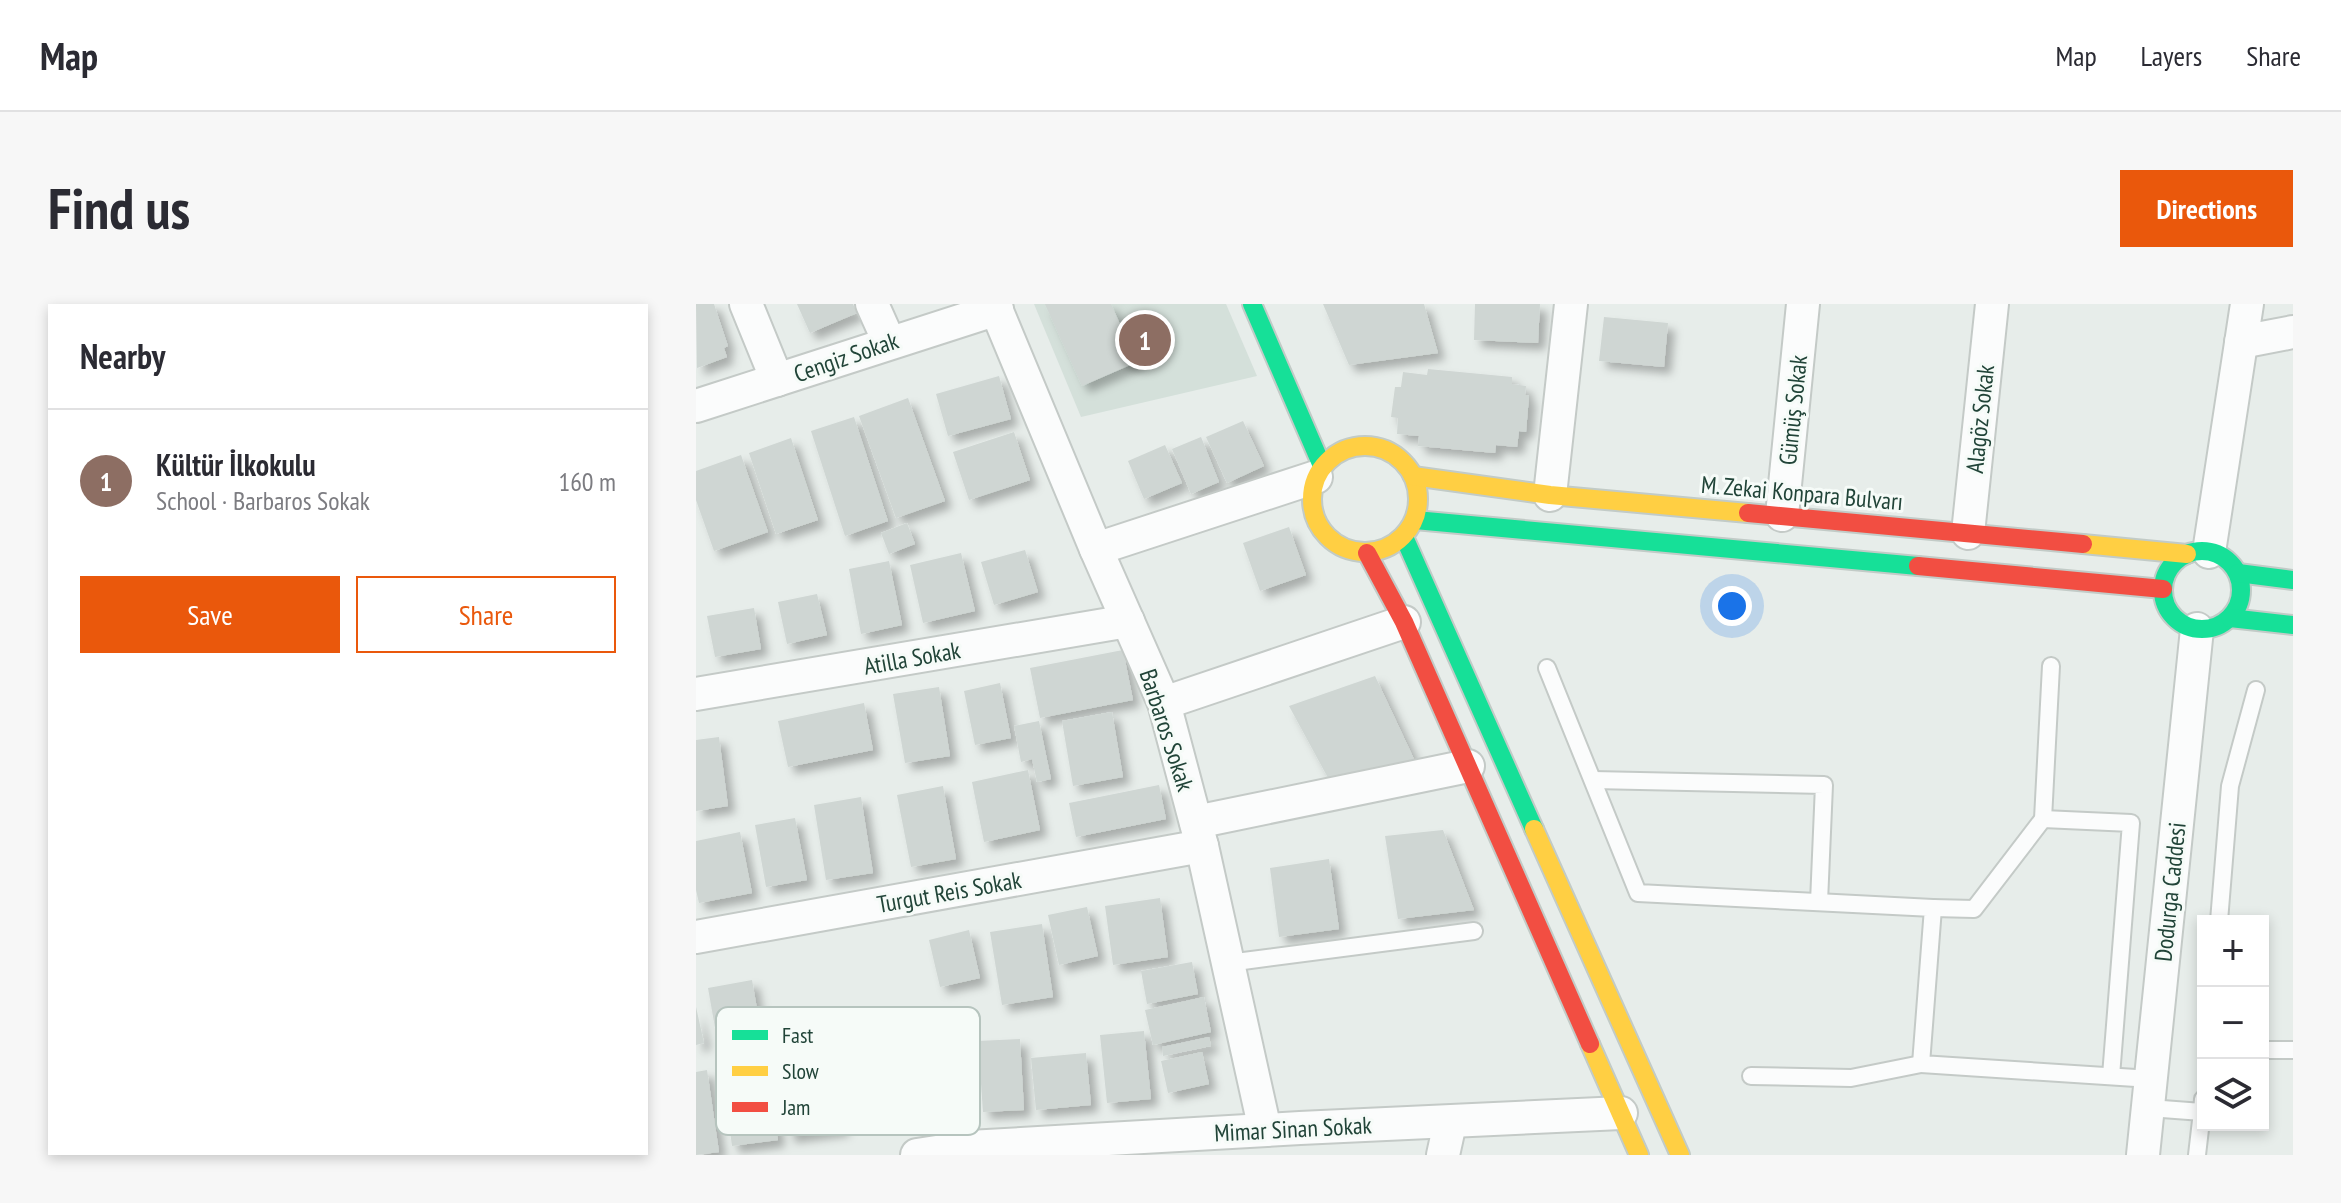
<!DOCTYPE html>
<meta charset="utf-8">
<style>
body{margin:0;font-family:"PT Sans Narrow",sans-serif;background:#f7f7f7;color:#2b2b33}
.controls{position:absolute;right:24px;bottom:24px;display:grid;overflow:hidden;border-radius:0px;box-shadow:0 4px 12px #0003}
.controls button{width:72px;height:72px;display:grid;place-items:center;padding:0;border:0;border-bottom:2px solid #e1e1e2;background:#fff;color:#2b2b33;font:40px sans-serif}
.you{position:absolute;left:1036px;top:302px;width:28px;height:28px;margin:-20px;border:6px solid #fff;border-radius:50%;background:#1a73e8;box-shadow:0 0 0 12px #1a73e833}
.badge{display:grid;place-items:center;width:52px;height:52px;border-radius:50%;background:#ea580c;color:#fff;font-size:26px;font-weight:700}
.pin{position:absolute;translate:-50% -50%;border:4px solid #fff;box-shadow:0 2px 8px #0006}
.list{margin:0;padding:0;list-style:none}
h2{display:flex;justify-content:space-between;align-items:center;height:104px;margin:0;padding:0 32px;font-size:34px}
h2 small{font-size:26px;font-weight:400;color:#7c7c81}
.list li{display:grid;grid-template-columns:52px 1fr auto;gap:24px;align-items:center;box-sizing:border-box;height:144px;padding:0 32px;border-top:2px solid #e1e1e2}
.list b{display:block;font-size:30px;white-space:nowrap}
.list p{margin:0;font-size:26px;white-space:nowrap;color:#7c7c81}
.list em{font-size:26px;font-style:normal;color:#7c7c81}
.actions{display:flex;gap:16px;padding:24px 32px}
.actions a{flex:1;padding:18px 0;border:2px solid #ea580c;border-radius:0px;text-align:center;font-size:28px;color:#ea580c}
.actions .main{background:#ea580c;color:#fff}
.icon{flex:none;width:44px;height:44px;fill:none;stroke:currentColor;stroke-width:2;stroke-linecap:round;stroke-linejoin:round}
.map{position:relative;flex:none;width:1597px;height:851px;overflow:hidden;border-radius:0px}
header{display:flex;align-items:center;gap:48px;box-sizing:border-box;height:112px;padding:0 40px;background:#fff;border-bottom:2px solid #e1e1e2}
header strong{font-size:38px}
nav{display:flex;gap:44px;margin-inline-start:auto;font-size:28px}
.intro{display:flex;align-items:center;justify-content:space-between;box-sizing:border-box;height:192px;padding:0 48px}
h1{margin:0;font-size:56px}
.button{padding:20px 36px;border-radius:0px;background:#ea580c;color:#fff;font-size:28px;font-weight:700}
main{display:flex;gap:48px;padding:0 48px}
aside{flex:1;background:#fff;border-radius:0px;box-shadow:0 4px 12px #0003}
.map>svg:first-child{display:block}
</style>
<header>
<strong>Map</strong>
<nav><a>Map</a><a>Layers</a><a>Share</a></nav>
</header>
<div class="intro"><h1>Find us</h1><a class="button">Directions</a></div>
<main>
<aside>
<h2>Nearby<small></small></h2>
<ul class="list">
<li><span class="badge" style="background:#8d6e63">1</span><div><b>Kültür İlkokulu</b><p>School · Barbaros Sokak</p></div><em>160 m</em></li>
</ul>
<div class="actions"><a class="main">Save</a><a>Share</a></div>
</aside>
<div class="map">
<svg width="1597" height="851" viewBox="0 0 1597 851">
<defs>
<filter id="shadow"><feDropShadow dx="7" dy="7" stdDeviation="4" flood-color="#0004"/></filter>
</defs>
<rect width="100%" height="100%" fill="#e7edea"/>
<!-- built -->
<polygon fill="#d4e0da" points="338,0 530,0 561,72 385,113"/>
<!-- building -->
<g fill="#cfd6d3" filter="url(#shadow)">
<polygon points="0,0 18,0 32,42 28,44 31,53 1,64"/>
<polygon points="101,0 157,0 161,9 114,29"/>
<polygon points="349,0 415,0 441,58 386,82"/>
<polygon points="627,0 728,0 742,49 653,61"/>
<polygon points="779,0 844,0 842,39 778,36"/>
<polygon points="908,13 972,19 968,63 903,57"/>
<polygon points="732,65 816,73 816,80 830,82 829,91 833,92 830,128 823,127 821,143 800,141 799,149 722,142 723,132 701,130 702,114 695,113 699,83 705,83 707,68 731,71"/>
<polygon points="303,72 315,115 252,132 240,90"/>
<polygon points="212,94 249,197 200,214 163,112"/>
<polygon points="158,113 192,217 149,232 115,127"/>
<polygon points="547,117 568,162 531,179 510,133"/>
<polygon points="318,128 334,176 273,196 257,148"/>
<polygon points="505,133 523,178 495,190 476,145"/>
<polygon points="95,134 122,216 80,230 53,149"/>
<polygon points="469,141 486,179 448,195 432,157"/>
<polygon points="45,151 72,228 18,247 0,196 0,167"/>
<polygon points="211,219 219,240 193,250 185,229"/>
<polygon points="593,223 610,271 564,287 547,239"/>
<polygon points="329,246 342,288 298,301 285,258"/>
<polygon points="265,249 279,307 227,319 214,261"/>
<polygon points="193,257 206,321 165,330 153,265"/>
<polygon points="121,290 131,331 91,340 82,298"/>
<polygon points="58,304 65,345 19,353 11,312"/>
<polygon points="427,346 437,396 344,414 334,364"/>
<polygon points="679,372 724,468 637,483 593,402"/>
<polygon points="304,379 315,434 279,441 268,387"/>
<polygon points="243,383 254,452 209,459 197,390"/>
<polygon points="168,399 177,446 92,463 82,417"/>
<polygon points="416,408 427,473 377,482 366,417"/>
<polygon points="343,417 355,475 341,478 336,455 325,458 318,422"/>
<polygon points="23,433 32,502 0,507 0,436"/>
<polygon points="332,466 344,526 288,538 276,478"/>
<polygon points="463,481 470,515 380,533 373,499"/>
<polygon points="247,482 260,555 215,563 201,491"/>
<polygon points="165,493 177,569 130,576 118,501"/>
<polygon points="99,514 111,576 70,583 59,521"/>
<polygon points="747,526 778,606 702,615 689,532"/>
<polygon points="44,528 56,589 3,599 0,586 0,537"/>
<polygon points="633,555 643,625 583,633 574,564"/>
<polygon points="464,594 472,653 417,661 409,602"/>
<polygon points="391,603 402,652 363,661 352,611"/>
<polygon points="346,620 357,693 306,701 294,628"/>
<polygon points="273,626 284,674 244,683 233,636"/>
<polygon points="496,658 502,690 451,700 445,667"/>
<polygon points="56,676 65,728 21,735 12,684"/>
<polygon points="508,693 515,728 457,741 449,706"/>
<polygon points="0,703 8,739 0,741"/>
<polygon points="448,727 455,795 411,799 404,731"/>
<polygon points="513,733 515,742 467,752 466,743"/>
<polygon points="324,735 328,806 287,808 282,737"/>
<polygon points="506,748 513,780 472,789 465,757"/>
<polygon points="136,749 147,825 92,832 81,757"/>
<polygon points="390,749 395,801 340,806 335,754"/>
<polygon points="11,766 23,848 0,851 0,768"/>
<polygon points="76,791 82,836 36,842 30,797"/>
</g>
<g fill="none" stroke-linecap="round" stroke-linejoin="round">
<!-- lane casing -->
<g stroke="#c4cac7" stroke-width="20">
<g id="lane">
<polyline points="851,364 942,589 1237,604 1225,760 1455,775"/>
<polyline points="897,476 1128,481 1123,598"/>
<polyline points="1347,515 1435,519 1415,772"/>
<polyline points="1237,604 1278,605 1347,515 1355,362"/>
<polyline points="1523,617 1534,482 1560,386"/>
<polyline points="532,659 778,627"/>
<polyline points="1567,746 1597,746"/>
<polyline points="1055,772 1155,774 1225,760"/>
<polyline points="1453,804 1506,808 1507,795"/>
<polyline points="1501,851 1506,808"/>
</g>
</g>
<!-- street casing -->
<g stroke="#c4cac7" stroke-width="36">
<g id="street">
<polyline points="50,0 81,76"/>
<polyline points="176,0 193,38"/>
<polyline points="298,0 400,245 468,399 506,542 569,826"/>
<polyline points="1545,38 1597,28"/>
<polyline points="0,102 301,5"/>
<polyline points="854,191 875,0"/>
<polyline points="1086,211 1107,0"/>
<polyline points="1272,229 1296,0"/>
<polyline points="400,245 620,173"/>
<polyline points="1513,248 1551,0"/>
<polyline points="0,390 432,317"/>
<polyline points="468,399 708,318"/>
<polyline points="500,518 772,462"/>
<polyline points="0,633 506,542"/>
<polyline points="221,851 273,843 604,824 925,809"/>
<polyline points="747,851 754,819"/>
<polyline points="1447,851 1501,325"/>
</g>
</g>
<!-- fast casing -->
<g stroke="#c2cbc7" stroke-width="22">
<g id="fast">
<polyline points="556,0 626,162"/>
<polyline points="719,216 1222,262"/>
<polyline points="708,233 838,525"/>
<circle cx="1506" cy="286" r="39"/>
<polyline points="1542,269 1597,276"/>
<polyline points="1534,314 1597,321"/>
</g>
</g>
<!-- slow casing -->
<g stroke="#c2cbc7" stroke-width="22">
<g id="slow">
<circle cx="669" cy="195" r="53"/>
<polyline points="717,172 854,191 1052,209"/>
<polyline points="1387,240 1491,250"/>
<polyline points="838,525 984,851"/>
<polyline points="894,740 943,851"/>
</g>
</g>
<!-- jam casing -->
<g stroke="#c2cbc7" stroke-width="22">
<g id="jam">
<polyline points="1052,209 1387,240"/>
<polyline points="671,249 708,318 894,740"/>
<polyline points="1222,262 1467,285"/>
</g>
</g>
<!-- lane -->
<use href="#lane" stroke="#fbfcfc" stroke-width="16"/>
<!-- street -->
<use href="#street" stroke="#fbfcfc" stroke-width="32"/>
<!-- fast -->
<use href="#fast" stroke="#16e098" stroke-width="18"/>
<!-- slow -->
<use href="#slow" stroke="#ffcf43" stroke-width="18"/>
<!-- jam -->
<use href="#jam" stroke="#f24e42" stroke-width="18"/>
</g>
<g text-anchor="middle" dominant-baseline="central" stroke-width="6" stroke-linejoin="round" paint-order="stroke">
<!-- street labels -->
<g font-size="24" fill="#214438" stroke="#f6fbf8">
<text transform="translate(150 53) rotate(-19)">Cengiz Sokak</text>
<text transform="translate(1097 106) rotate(-84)">Gümüş Sokak</text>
<text transform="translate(1284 115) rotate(-84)">Alagöz Sokak</text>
<text transform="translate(1106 189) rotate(5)">M. Zekai Konpara Bulvarı</text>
<text transform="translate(216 354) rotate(-10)">Atilla Sokak</text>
<text transform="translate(471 426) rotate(72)">Barbaros Sokak</text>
<text transform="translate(253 588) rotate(-10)">Turgut Reis Sokak</text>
<text transform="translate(1474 588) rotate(-84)">Dodurga Caddesi</text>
<text transform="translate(597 825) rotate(-3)">Mimar Sinan Sokak</text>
</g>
</g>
<!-- legend -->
<rect x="20" y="703" width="264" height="128" rx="12" fill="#f6fbf8" stroke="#b6c4be" stroke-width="2"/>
<rect x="36" y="726" width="36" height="10" fill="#16e098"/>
<rect x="36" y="762" width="36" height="10" fill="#ffcf43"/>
<rect x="36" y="798" width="36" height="10" fill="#f24e42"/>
<g font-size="22" fill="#214438">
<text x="86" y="739">Fast</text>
<text x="86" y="775">Slow</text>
<text x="86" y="811">Jam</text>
</g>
</svg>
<div class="controls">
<button>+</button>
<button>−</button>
<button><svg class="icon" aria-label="layers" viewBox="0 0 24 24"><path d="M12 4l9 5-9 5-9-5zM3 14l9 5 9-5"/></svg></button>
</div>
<div class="you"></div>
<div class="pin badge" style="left:449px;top:36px;background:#8d6e63">1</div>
</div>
</main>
